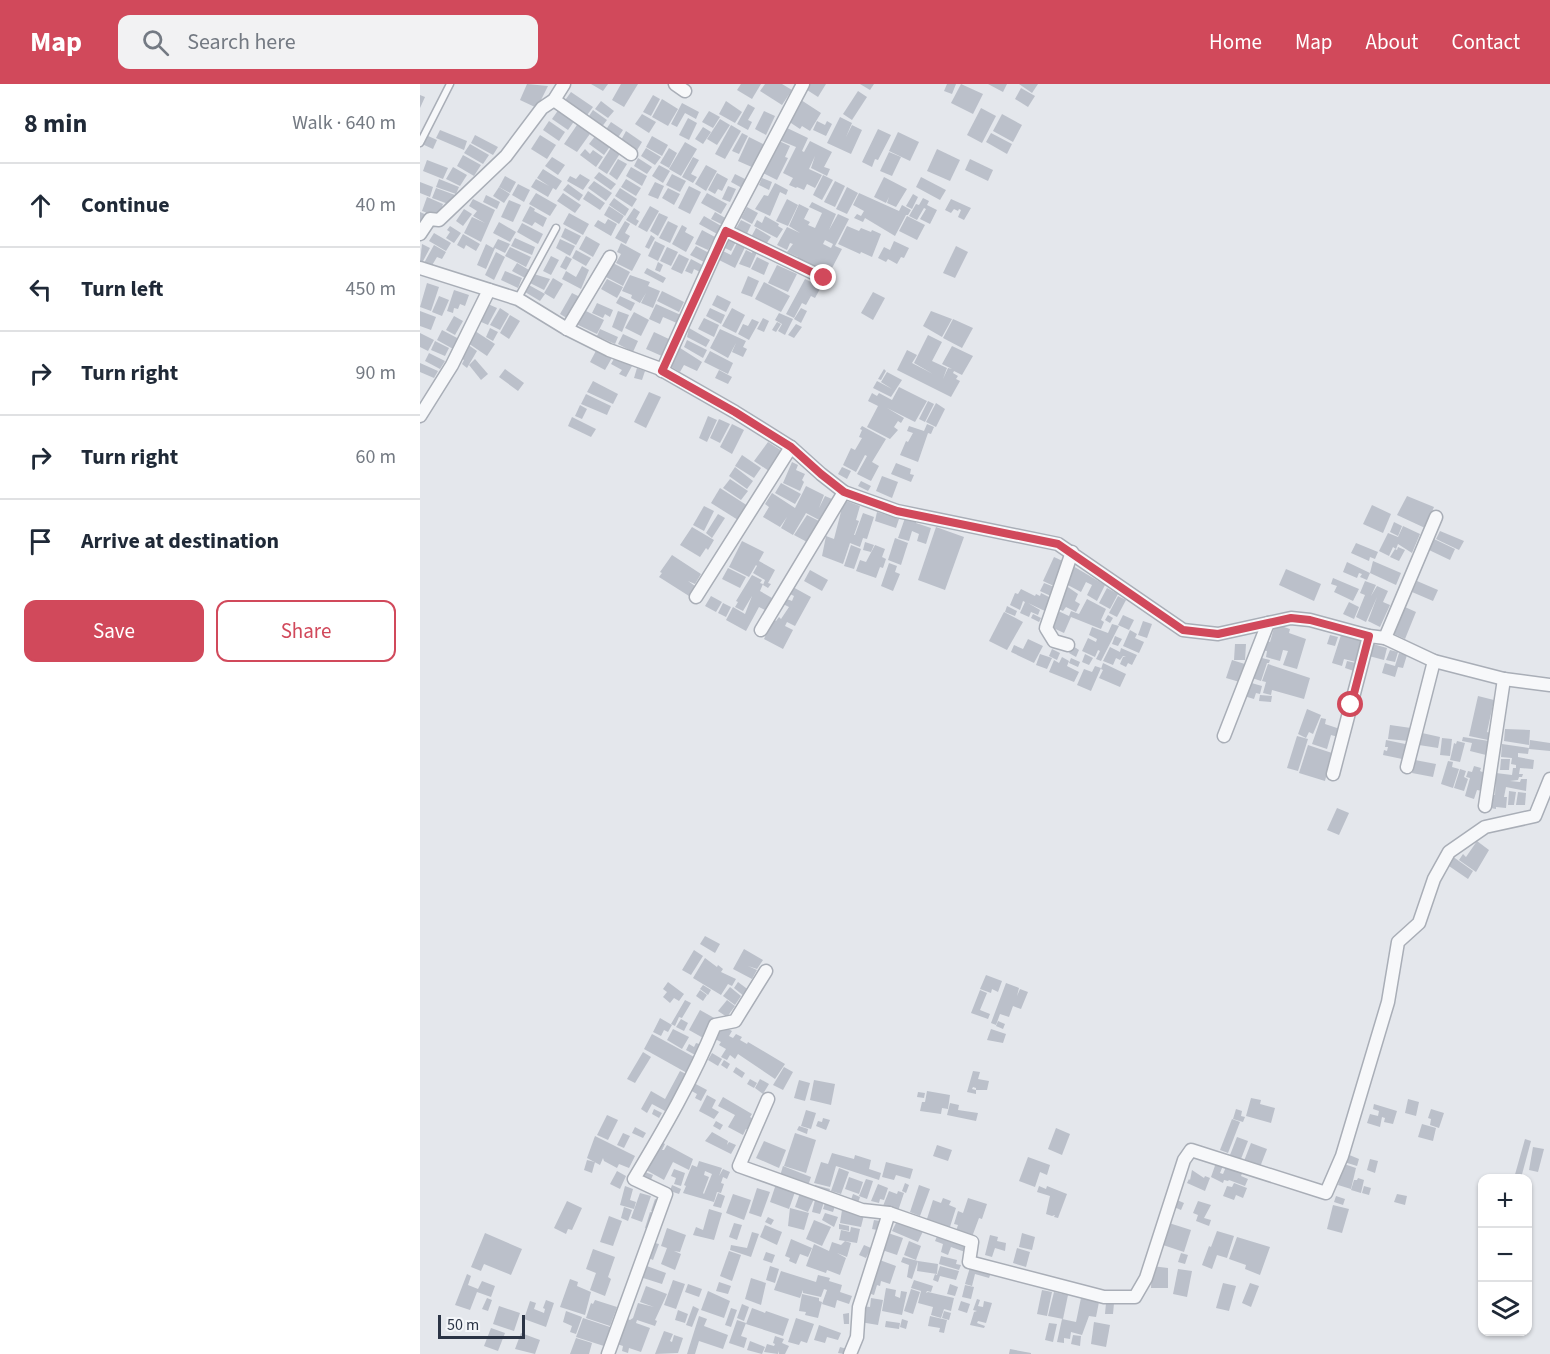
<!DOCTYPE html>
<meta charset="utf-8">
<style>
body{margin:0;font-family:"Source Sans 3",sans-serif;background:#f2f2f3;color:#1f2937}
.controls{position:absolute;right:18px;bottom:18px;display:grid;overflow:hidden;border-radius:12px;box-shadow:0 2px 4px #0004}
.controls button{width:54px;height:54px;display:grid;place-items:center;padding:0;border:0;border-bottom:2px solid #e0e1e3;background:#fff;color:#1f2937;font:30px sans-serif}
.scale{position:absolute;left:18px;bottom:15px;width:87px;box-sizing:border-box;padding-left:6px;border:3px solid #2b3445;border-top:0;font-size:16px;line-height:21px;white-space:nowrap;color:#2b3445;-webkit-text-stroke:4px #f4f6f9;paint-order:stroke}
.stop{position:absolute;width:18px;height:18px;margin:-14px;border:4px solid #d1495b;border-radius:50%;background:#fff}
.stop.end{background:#d1495b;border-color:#fff;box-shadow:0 2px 6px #0008}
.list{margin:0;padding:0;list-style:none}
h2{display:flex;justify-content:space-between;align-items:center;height:78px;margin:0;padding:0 24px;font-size:26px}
h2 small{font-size:20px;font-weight:400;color:#747a83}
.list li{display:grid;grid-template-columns:39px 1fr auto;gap:18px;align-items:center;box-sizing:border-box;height:84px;padding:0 24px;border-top:2px solid #e0e1e3}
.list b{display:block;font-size:22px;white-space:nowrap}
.list em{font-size:20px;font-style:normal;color:#747a83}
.actions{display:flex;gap:12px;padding:18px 24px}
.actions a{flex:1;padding:14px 0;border:2px solid #d1495b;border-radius:12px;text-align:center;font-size:21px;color:#d1495b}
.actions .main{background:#d1495b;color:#fff}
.icon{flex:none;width:33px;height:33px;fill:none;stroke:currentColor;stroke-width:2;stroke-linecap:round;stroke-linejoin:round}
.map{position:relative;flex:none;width:1130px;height:1270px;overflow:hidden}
header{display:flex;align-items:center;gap:36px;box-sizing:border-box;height:84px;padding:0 30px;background:#d1495b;color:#fff}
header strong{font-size:28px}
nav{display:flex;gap:33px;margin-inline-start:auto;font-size:21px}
.search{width:420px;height:54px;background:#f2f2f3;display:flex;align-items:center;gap:15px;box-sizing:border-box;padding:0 21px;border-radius:12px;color:#747a83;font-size:22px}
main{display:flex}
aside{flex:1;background:#fff}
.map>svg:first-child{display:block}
</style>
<header>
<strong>Map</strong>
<div class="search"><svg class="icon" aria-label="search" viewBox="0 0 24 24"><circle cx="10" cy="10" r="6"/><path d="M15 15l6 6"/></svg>Search here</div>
<nav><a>Home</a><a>Map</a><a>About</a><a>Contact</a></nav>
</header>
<main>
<aside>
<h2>8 min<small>Walk · 640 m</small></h2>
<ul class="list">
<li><svg class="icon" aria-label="ahead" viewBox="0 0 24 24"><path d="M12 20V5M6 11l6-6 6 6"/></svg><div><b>Continue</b></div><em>40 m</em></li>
<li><svg class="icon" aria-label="left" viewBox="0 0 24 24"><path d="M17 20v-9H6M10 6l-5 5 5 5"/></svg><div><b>Turn left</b></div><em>450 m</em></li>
<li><svg class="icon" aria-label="right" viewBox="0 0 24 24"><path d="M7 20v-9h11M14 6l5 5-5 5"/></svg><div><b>Turn right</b></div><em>90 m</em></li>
<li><svg class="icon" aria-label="right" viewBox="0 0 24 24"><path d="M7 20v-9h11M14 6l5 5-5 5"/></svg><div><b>Turn right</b></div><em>60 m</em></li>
<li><svg class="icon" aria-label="arrive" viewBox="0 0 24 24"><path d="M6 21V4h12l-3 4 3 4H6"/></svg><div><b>Arrive at destination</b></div></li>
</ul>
<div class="actions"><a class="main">Save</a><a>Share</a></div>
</aside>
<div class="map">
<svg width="1130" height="1270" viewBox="0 0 1130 1270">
<rect width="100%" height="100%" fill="#e4e7ec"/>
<!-- building -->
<g fill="#bbc0ca" fill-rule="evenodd">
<polygon points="107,0 128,2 117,24 100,16"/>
<polygon points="171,0 188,0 183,7"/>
<polygon points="201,0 218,0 204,23 192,16"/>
<polygon points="321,0 341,0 332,15 317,6"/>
<polygon points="345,0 362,0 372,6 362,21 340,7"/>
<polygon points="386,0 406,0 398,13 384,4"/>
<polygon points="440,0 454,0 450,6"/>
<polygon points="527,0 536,0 532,10 524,7"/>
<polygon points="541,0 563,10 553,30 531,19"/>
<polygon points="568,0 587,0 583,8"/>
<polygon points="599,0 618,0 612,9"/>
<polygon points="601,4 615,12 608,23 595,15"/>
<polygon points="438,7 447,13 432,36 423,30"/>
<polygon points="151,8 173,23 165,34 143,19"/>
<polygon points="0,11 5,13 0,24"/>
<polygon points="233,11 240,15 231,32 223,28"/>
<polygon points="242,15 258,25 248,42 232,33"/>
<polygon points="381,16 401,29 390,47 382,42 380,45 368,37"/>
<polygon points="181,17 194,27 188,34 175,25"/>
<polygon points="306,17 322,28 315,39 299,30"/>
<polygon points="262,19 279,28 276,35 265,29 257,43 251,40"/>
<polygon points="328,20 335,24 328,36 332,38 328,46 317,40"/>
<polygon points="561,24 576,32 562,59 547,51"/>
<polygon points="139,25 155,36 148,46 132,35"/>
<polygon points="173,26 187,36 181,44 167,35"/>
<polygon points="289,27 300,33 293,44 282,38"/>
<polygon points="344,27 355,32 346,51 335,45"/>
<polygon points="222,30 236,38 229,49 215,40"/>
<polygon points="582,30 602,41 593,58 573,47"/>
<polygon points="420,33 432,39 426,53 432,41 442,46 431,70 407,59"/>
<polygon points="268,34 277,39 269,56 259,51"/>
<polygon points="300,35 310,41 297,61 287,55"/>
<polygon points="129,37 145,48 139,57 123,46"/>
<polygon points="397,37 405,41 407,37 412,40 406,52 393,46"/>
<polygon points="159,38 172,47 157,68 144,60"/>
<polygon points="191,38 203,46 197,55 185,47"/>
<polygon points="311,41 321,47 305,75 295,70"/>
<polygon points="283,43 291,48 283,60 275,55"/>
<polygon points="365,43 388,54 382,67 384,68 390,57 412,68 404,83 410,85 407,92 391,84 395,72 389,85 402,91 395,104 387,100 384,106 377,103 376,104 369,101 373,94 363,89 376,63 359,56"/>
<polygon points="458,45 471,51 458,76 455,75 452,83 442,78"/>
<polygon points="20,46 47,57 44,66 16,54"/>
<polygon points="206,47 222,58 216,68 200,58"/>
<polygon points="478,48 499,58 490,77 469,67"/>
<polygon points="322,49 328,52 319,70 312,67"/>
<polygon points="571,49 592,60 587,70 566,58"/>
<polygon points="6,51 17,56 13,65 2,60"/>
<polygon points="55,51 78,63 73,71 51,59"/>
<polygon points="120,51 136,61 127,75 111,65"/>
<polygon points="176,51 191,61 184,71 169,60"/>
<polygon points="232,52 248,61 242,72 226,63"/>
<polygon points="329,53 345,61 334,84 318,77"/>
<polygon points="359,57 370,62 365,73 368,74 357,96 343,89"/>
<polygon points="265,58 277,65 261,92 249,85"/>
<polygon points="50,60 69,71 63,80 44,69"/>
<polygon points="192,62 201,68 187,90 178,84"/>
<polygon points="226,64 241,73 235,81 221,72"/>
<polygon points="249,64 257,69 249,84 240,79"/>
<polygon points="165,65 170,70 173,66 183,73 176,83 160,71"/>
<polygon points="517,65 540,76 530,97 507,87"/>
<polygon points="469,68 481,73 472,92 460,87"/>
<polygon points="43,71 61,81 54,92 37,82"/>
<polygon points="132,73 145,81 138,91 125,82"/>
<polygon points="273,73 279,76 271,90 277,93 273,99 262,93"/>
<polygon points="218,74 232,83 227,90 214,82"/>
<polygon points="198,75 207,80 197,96 189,90"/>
<polygon points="550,75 573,86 568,97 545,86"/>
<polygon points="7,76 28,84 23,95 3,87"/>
<polygon points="239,81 250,87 243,99 232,92"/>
<polygon points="286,81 297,87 286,107 275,100"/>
<polygon points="33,83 47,91 40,102 26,95"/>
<polygon points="211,83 227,92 222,102 206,92"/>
<polygon points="123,85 142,97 136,106 133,104 128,113 111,103 116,95 129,102 117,94"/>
<polygon points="179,88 196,100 191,106 174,94"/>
<polygon points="297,89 308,95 302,107 298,105 295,110 288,106"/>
<polygon points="160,90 170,96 163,106 147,97 150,92 156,95"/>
<polygon points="252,90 266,97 260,108 246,101"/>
<polygon points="315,90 327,96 322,104 311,98"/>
<polygon points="403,91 413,96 402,116 393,111"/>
<polygon points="85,92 96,98 90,109 79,103"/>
<polygon points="464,93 487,105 476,123 467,119 469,113 466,119 454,113"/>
<polygon points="501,93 526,106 520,116 496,103"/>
<polygon points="342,94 352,98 349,106 339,101"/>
<polygon points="19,95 39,103 36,110 16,103"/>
<polygon points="206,95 221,104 216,112 201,103"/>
<polygon points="174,97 192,109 186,117 168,104"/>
<polygon points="415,97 425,102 415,123 404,118"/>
<polygon points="0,98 13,103 10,113 0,109"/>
<polygon points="235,98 244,102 238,115 228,111"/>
<polygon points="355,99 368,106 366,111 360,108 350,132 335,125 344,111 348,112"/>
<polygon points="98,100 110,106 104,118 92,111"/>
<polygon points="148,100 163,111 159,117 143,106"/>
<polygon points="269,102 281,108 270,130 258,124"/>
<polygon points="308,102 316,105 310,118 302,115"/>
<polygon points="79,103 90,110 84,119 73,112"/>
<polygon points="427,103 438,109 427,130 416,125"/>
<polygon points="16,104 35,111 31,121 12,114"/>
<polygon points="200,104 217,115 212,123 195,112"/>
<polygon points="248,104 260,110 254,121 242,114"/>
<polygon points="168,107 185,119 180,126 163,115"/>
<polygon points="116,109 137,121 130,132 109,120"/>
<polygon points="143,109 161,121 155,129 137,117"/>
<polygon points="287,109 307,120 301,130 281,119"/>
<polygon points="439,109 479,127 482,121 491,126 488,131 486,131 475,152 445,134 443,138 434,134 437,130 441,132 444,127 433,121"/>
<polygon points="493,110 498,113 492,125 486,122"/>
<polygon points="66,111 80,118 77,125 63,118"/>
<polygon points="7,113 23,120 18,133 2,127"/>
<polygon points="194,114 209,125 205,132 189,121"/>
<polygon points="503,114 509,117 507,121 517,126 510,140 500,135 506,125 504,124 497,136 489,132 496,120 499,121"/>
<polygon points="53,115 75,126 61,158 44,149 52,133 65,139 53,132 57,127 49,122"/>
<polygon points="367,115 378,121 368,142 356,137"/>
<polygon points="531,115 551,124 544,136 538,133 541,126 539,125 538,127 534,125 531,129 525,126"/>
<polygon points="89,116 101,121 93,138 81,133"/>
<path d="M 392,118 L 416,130 L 409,146 L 418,130 L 429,135 L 415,162 L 422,165 L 411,186 L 402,181 L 398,188 L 376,177 L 378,173 L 367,168 L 373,160 L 370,159 L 367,166 L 357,161 L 367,143 L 380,149 L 369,142 L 379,120 L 389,125 L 384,135 L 390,138 L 388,141 L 395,144 L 402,129 L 389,123 ZM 405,156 L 413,160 L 411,164 L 403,160 Z"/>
<polygon points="110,122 115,125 114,127 127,134 123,143 115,138 112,142 102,137"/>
<polygon points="189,122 204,132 199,140 184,131"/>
<polygon points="230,122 239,127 227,148 218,143"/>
<polygon points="327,123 338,129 332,140 321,134"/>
<polygon points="214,124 220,128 216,135 219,137 216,142 206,136"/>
<polygon points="44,125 52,130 43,142 36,137"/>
<polygon points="0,128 9,132 0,139"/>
<polygon points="295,128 307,135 303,141 291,135"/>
<polygon points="149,129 169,140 163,151 143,140"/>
<polygon points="239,129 248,133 238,152 230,147"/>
<polygon points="284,132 303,143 299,151 279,140"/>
<polygon points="345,132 359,140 358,142 363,145 357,154 334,142 337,136 342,139"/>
<polygon points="487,132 505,141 497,156 479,147"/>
<polygon points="188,135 197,140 191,152 174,142 178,136 185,140"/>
<polygon points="321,136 331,141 325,154 314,148"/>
<polygon points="205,137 210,140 205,149 210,152 206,160 195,154"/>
<polygon points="248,137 258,142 250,159 239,154"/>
<polygon points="79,138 96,148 90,158 73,149"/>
<polygon points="102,139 123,150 118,160 97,148"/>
<polygon points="262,141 267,144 265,148 274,153 266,168 252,160"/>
<polygon points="30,142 41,149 34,159 26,154 30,148 27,146"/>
<polygon points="427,142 439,147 441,144 451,148 452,146 461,150 452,173 441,168 440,170 418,160"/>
<polygon points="145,144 161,152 156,161 141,153"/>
<polygon points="336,144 351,153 344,163 330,155"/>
<polygon points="282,146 295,153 288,166 275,160"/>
<polygon points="14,149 31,159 26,167 9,157"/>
<polygon points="43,150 60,160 56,167 46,161 44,165 37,161"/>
<polygon points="310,150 318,154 311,167 303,163"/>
<polygon points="231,151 235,154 229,165 225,163"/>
<polygon points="166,152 180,160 173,173 159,165"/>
<polygon points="95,154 115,163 112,171 91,162"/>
<polygon points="78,155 90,160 85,169 75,164 66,185 57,181 66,160 73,164"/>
<polygon points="140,155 155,162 150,172 136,164"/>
<polygon points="319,155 327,159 315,184 297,175 301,166 311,171"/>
<polygon points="235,157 245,162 238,177 228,172"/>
<polygon points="474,157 489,164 484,174 481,173 477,180 468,175 466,178 458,174 464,163 470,166"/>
<polygon points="201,159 221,170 212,187 196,179 201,170 197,168"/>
<polygon points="2,160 10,164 2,179 0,178"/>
<polygon points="14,161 26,168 22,175 17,173 11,183 4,179"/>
<polygon points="276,162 289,169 284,178 270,171"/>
<polygon points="536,162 548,168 535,194 523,189"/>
<polygon points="90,163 111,173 106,183 85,172"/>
<polygon points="247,163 258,168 251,182 240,177"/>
<polygon points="334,164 338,166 330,184 319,180 326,166 332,169"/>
<polygon points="156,166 171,174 166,182 152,174"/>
<polygon points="76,168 85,173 74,196 65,191"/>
<polygon points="259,170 269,175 262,190 251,185"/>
<polygon points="131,172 139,176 131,191 123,187"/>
<polygon points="146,172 152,175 146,186 140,183"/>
<polygon points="337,173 349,179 344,191 331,185"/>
<polygon points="271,175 286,183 282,189 274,185 272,190 265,187"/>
<polygon points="238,178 243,181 240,188 235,186"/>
<polygon points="97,179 109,186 105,194 92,187"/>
<polygon points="193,179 210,188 203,202 186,193"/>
<polygon points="357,181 377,190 368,208 348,199"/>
<polygon points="162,182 169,186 161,205 142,195 146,187 156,193"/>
<polygon points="227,184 246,194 243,199 224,189"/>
<polygon points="85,187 102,194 98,204 81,196"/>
<polygon points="114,190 130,195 124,206 110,199"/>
<polygon points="210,191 230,198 228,202 240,207 233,224 221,219 226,209 220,219 211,214 212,211 202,207"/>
<polygon points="328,192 339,197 332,213 321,209"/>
<polygon points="133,194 143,200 134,215 124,209"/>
<polygon points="187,195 203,203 197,214 181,205"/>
<polygon points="385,195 401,203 395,214 391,212 386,221 382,219 374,234 366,230"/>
<polygon points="344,198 370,212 361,228 335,215"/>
<polygon points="7,199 19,203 11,227 0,223"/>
<polygon points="109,201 125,210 120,217 105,208"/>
<polygon points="34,206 49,211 45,222 40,220 38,225 34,224 33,229 27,227"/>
<polygon points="242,207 264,218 259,228 237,217"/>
<polygon points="453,208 465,214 453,236 441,229"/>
<polygon points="152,209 162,214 150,236 140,230"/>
<polygon points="297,211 311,218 306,228 292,221"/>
<polygon points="19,212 29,216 22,232 12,228"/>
<polygon points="200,212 215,219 211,227 196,219"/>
<polygon points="177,219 193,226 190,233 185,230 183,234 172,229"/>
<polygon points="68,220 77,224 68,241 59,237"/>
<polygon points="236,220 263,232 259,240 243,233 240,240 229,235"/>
<polygon points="80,224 89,230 80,246 70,241"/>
<polygon points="290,224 305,231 301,240 286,232"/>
<polygon points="312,224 325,231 316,249 302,242"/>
<polygon points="381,224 387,227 381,239 374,235"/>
<polygon points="164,226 184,236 177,250 156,240"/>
<polygon points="0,227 16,233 11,246 0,242"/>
<polygon points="198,227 209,231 202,248 192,243"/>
<polygon points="511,227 532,235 522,253 503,242"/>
<polygon points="214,228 229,236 221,252 205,244"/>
<polygon points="359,229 373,235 365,251 358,247 362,240 355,236"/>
<polygon points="90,231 100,237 89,255 80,249"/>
<polygon points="34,232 43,237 35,251 26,246"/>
<polygon points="284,234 299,241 294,253 278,245"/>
<polygon points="343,234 349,237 344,248 337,245"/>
<polygon points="332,235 339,238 329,256 318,250 323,240 328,242"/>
<polygon points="533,235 553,244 542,264 523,254"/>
<polygon points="357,238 361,240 356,248 352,246"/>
<polygon points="376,240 382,243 374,254 368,251"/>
<polygon points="70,244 78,248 73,257 66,253"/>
<polygon points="269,244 290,256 286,263 267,253"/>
<polygon points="180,245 198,253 195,260 177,252"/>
<polygon points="300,245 326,257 323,263 327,265 323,273 312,268 316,259 308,274 290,264"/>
<polygon points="22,246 41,256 35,266 17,256"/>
<polygon points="55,247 75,260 67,272 48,259"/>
<polygon points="234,248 251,256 244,273 226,265"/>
<polygon points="0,249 14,256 8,267 0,263"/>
<polygon points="203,250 218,257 213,268 198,260"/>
<polygon points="508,251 522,258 512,277 527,284 523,295 528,284 532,285 522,280 532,262 553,272 542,291 534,287 533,289 538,292 536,295 540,297 531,313 477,286 487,266 497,271 492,279 513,290 494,279"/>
<polygon points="267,256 287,266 283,274 264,263"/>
<polygon points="15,257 29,264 25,272 11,266"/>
<polygon points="47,260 57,267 47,284 42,280 44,276 39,273"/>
<polygon points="257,262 282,278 277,287 264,281 260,288 248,281"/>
<polygon points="178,263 193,272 185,286 170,278"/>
<polygon points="290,267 313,279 308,290 284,278"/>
<polygon points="9,269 25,277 20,285 5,277"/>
<polygon points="195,273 212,282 206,293 199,290 202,286 191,280"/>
<polygon points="55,275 68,290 61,296 49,281"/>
<polygon points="0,279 18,287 14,294 0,288"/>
<polygon points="217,284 225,287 222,296 214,294"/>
<polygon points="85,285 104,299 98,307 79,293"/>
<polygon points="464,285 466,287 461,296 458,295"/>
<polygon points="299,286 312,293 308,300 295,294"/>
<polygon points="467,288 482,296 471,313 453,304 457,297 472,305 461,298"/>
<polygon points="173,297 198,310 193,320 167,308"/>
<polygon points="479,303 507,317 495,338 467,324 484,334 481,339 478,337 474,343 478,346 470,355 447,343 458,322 448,317 452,309 457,312 459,309 472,316"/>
<polygon points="229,308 241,313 226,344 214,338"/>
<polygon points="166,310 191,322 187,331 161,320"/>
<polygon points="508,317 514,320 505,338 499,335"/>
<polygon points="516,319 525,325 516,343 506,338"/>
<polygon points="160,321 167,325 162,335 155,332"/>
<polygon points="288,332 297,336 287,358 279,354"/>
<polygon points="152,333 176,345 171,353 148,342"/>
<polygon points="299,335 310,340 300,359 290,354"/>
<polygon points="312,340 324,346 312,370 300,363"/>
<polygon points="507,340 514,343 511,350 508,349 498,378 480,371 486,357 488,358 493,349 487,347 489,342 504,347"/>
<polygon points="442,342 466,355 452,378 459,382 451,397 437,390 447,372 445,371 436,388 423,381 431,364 435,366 442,354 439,353 442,346 440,345"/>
<polygon points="348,358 362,367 349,387 334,377"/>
<polygon points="322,371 341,384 334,394 315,382"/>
<polygon points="372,378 378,381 376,386 385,390 382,396 384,398 380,407 363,399"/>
<polygon points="476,379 491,385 490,390 494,391 491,398 471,390"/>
<polygon points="315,383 333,397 327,405 309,392"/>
<polygon points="422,383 431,387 427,395 418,390"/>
<polygon points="462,392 478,398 472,414 456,407"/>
<polygon points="310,395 328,407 321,416 303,404"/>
<polygon points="441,397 451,402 448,407 438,402"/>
<polygon points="361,399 381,410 375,420 355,409"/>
<polygon points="386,402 404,411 399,424 405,412 412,415 401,437 386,429 373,451 361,444 367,433 360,443 343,433 349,423 345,420 352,409 375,424"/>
<polygon points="300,404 328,422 318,436 291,419"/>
<polygon points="987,412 1014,423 1005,444 977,431"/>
<polygon points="424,416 440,422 436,436 439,437 434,451 435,451 443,429 454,433 447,455 443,454 440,463 430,459 423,480 402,472 406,452 414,455"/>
<polygon points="952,421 971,430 963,449 943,440"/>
<polygon points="284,422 294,427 284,447 273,441"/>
<polygon points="457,428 479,435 476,444 455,437"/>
<polygon points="298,430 305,434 292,454 286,449"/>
<polygon points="387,431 401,438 387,458 374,451"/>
<polygon points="486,431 497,435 496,439 511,444 506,460 497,457 499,450 492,447 489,457 478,454"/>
<polygon points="974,438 982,442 978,452 970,448"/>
<polygon points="983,442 1000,450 992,469 978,460 976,465 973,463 969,472 959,467 968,449 978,453"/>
<polygon points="272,443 294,456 288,466 286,464 280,473 260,461"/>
<polygon points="516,443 544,453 525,506 498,496"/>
<polygon points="1020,447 1044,457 1039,466 1016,455"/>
<polygon points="475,454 488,459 481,481 468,476"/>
<polygon points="1014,455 1035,465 1030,476 1009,466"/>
<polygon points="322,457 344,468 339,477 355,486 348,499 351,500 348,504 343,501 345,496 333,489 337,482 336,481 329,493 309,483"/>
<polygon points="445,458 454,461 451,468 443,466"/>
<polygon points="936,459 958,468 955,475 950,473 949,477 931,469"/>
<polygon points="431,461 441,465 434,485 424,482"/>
<polygon points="455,461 465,465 462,473 466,475 463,484 460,483 456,494 436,487 440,476 446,478"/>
<polygon points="978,463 985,466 979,477 970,473 975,465 977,466"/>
<polygon points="252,471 281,490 275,500 268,497 275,502 269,512 239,493 242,489 240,488"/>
<polygon points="634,473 647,479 636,503 623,497"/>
<polygon points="953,477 981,489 976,501 950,489"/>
<polygon points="927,478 950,489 947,496 940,493 942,490 939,489 937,494 923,488"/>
<polygon points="469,479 477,482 475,488 480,490 473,507 461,502"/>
<polygon points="653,482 685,501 677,517 667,511 672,501 666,498 661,508 644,499"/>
<polygon points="308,484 326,493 320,504 302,495"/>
<polygon points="866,485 901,500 894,517 859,501"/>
<polygon points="390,486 408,496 402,507 384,497"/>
<polygon points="332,491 342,496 340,499 343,500 340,507 352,514 345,526 339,523 326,547 306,536 313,523 325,530 332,512 323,527 315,523 318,518 316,517"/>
<polygon points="913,494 939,505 933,517 914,508 917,502 911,500"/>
<polygon points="945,497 956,501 951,512 957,502 968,507 963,518 970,521 960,543 948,537 957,513 946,538 936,533 945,511 940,509"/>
<polygon points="997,497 1018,506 1013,517 992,508"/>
<polygon points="624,499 637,504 633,513 620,507"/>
<polygon points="645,501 658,510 655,517 660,520 656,528 646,523 643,527 634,523"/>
<polygon points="371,502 391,513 375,542 367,538 365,542 373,546 363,565 344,555 353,535 356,537 359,533 361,535 369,523 363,520 367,515 372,517 374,512 368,509"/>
<polygon points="687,504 698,510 690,525 679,519"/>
<polygon points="601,505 615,512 616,510 620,512 621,509 633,515 627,528 608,519 620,526 618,531 611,528 609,533 600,529 605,518 603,517 600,526 590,521 595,509 598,510"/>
<polygon points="291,512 302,518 296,528 285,522"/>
<polygon points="698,512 706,516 697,533 689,529"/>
<polygon points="667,515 686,525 681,536 684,538 681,545 651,533 644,549 629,542 636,526 649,532 651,527 659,530"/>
<polygon points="929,518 939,523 934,535 923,530"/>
<polygon points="303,519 311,523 306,533 298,529"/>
<polygon points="587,522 597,527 595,532 585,528"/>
<polygon points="985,523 996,528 985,555 974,550"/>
<polygon points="584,528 603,538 587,566 569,557"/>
<polygon points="613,530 621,534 619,538 611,534"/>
<polygon points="688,531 693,534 690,539 685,536"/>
<polygon points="703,531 714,536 709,546 698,541"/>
<polygon points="723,537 732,540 727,554 718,551"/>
<polygon points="692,540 699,542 681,577 676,575 680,567 678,566 675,573 662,567 668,554 676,558 677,555 669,551 672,543 688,549"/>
<polygon points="855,540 870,545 869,549 886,555 877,585 863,581 868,567 863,566 860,577 846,573 847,567 841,566 844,556 850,558"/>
<polygon points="710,546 717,550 715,554 724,558 719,569 703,562"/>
<polygon points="910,551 918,553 915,562 907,560"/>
<polygon points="921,551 945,557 936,578 924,575 922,582 912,579"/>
<polygon points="695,552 702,555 698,562 692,560"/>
<polygon points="608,555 623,562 614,579 591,568 594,561 603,565"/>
<polygon points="815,560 826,560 825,576 814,576"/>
<polygon points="953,560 967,564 964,576 949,572"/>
<polygon points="653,562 659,566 656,573 649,569"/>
<polygon points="690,563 700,568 701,564 717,571 712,581 708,579 706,583 700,580 703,573 706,573 703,572 700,576 696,574 693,581 683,577"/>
<polygon points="632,565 640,569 637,576 629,572"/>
<polygon points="970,566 978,568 975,578 966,576"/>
<polygon points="979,569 987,571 983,584 978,583 975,593 962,589 965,579 975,582"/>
<polygon points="620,570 632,574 627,585 616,581"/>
<polygon points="665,570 673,574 669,581 662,578"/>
<polygon points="642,573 649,577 647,582 659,588 654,598 629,588 634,576 639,579"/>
<polygon points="838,573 850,576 849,579 847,579 841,597 832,594"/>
<polygon points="651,574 660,578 658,583 649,579"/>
<polygon points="812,576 828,581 823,599 806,594"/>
<polygon points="927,577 936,579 934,587 925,584"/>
<polygon points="683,579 706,590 700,603 679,594 683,586 681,585"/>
<polygon points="848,580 890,594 884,615 852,606 851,611 843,609 846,598 842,597"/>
<polygon points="675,582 681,584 671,607 657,601 664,585 672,588"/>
<polygon points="828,598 842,602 840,610 836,609 834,615 824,612"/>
<polygon points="840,611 852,612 851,618 839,617"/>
<polygon points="1058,612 1074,616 1067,648 1070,649 1068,656 1049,652"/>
<polygon points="887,625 901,631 893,650 889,648 886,654 878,650"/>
<polygon points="901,634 906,635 905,640 920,645 918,653 911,651 907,665 892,660"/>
<polygon points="970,641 991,644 989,657 968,655"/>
<polygon points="1085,645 1110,646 1109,661 1084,657"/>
<polygon points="1002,649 1020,653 1018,664 999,661"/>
<polygon points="877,652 888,655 878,687 867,684"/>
<polygon points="1043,653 1069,657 1066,671 1050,667 1052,659 1042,657"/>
<polygon points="1022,654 1032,655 1030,672 1020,671"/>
<polygon points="966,656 990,661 987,676 963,671 964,666 967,667 968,663 965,663"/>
<polygon points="1110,656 1130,659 1130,667 1109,665"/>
<polygon points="1037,657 1045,659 1040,678 1030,676 1034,659 1036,660"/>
<polygon points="1082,660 1109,664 1108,670 1098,669 1098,673 1114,676 1113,685 1100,684 1099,690 1103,690 1102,693 1099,693 1098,696 1090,697 1100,698 1101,695 1107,695 1106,707 1086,703 1084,713 1087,713 1086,724 1076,723 1076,725 1070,724 1072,711 1075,711 1076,689 1092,691 1093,684 1096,684 1096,681 1091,680 1092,674 1081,673"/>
<polygon points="888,661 912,669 905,697 879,689"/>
<polygon points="1081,675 1090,675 1089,686 1080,686"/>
<polygon points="995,676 1016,680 1013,693 992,689"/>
<polygon points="1028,677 1033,678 1032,683 1039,685 1033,704 1021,700"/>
<polygon points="1054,682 1061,684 1060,687 1067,690 1062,707 1057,706 1054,715 1045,712 1050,694 1046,693 1048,687 1052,688"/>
<polygon points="1040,685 1046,687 1044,693 1048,695 1044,707 1034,704"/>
<polygon points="1089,707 1096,708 1094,721 1088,721"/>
<polygon points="1098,708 1106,709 1105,721 1096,721"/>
<polygon points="917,724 929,729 919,751 907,746"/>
<polygon points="1057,757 1069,766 1056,788 1039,776 1043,770 1046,773"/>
<polygon points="1032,772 1053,787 1048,795 1026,780"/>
<polygon points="285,852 300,860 295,869 280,860"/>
<polygon points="324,865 343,876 337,885 328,882 337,886 332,895 313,885"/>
<polygon points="274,866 283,872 271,891 262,886"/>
<polygon points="285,874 297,883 298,881 303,885 301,888 316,895 312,902 308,900 301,911 273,894"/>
<polygon points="566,891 582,897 578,908 572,905 571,909 560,905"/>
<polygon points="248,898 264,910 259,917 254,914 250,919 243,913 247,908 243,905"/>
<polygon points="318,898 330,907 325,913 314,904"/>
<polygon points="586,899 599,904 597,912 600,905 608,908 601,925 593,922 589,933 580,930 576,941 571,939"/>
<polygon points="283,901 291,906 288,911 280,905"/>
<polygon points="310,903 321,912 315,921 303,912"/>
<polygon points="280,906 287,911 283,917 276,912"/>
<polygon points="560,906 567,909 560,926 570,930 568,935 551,929"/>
<polygon points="265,916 271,919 262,934 259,933 255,942 251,940"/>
<polygon points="307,916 315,922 307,933 298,927"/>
<polygon points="280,926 296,935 285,955 269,946"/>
<polygon points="240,934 252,941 248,948 244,946 241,952 233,948"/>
<polygon points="261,935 268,939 264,947 256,943"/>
<polygon points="578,937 585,940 583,945 576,942"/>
<polygon points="303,942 312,947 309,952 313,954 316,950 322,953 320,956 327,960 328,958 365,980 355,995 318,970 315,975 310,971 307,976 301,973 306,965 299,961 301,958 295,955"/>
<polygon points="253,945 269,953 262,965 247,956"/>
<polygon points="571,945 586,950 583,959 567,956"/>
<polygon points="232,950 276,974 267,989 224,965"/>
<polygon points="276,959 283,961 277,972 266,966 269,960 274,963"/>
<polygon points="223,968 231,973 215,999 207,995"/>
<polygon points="292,969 302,975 298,982 288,976"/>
<polygon points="304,976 310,980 307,985 301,981"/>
<polygon points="316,983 325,989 322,994 313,988"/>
<polygon points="364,983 373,988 363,1006 353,1001"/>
<polygon points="260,987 268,991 254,1020 251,1017 245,1027 232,1020 227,1029 221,1025 231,1007 245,1015"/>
<polygon points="553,987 560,988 558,995 569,997 567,1006 556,1006 556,1004 553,1003 552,1005 556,1006 556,1010 547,1008"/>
<polygon points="330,995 337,999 334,1004 327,1000"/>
<polygon points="340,995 349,1000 343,1010 335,1004"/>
<polygon points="379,996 390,999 385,1017 374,1014"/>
<polygon points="394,996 415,1000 411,1021 390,1016"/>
<polygon points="272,998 287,1006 281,1017 275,1014 277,1010 268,1005"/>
<polygon points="507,1007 530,1011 528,1025 522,1024 521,1030 500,1027 502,1018 505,1018"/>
<polygon points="498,1008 505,1009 504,1014 497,1013"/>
<polygon points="287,1011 296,1016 292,1024 299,1028 294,1035 279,1027"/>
<polygon points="303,1013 332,1030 330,1033 336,1037 331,1047 326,1045 323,1051 308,1043 315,1031 298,1022"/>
<polygon points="831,1014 841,1016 840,1020 855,1024 851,1039 826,1032"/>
<polygon points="988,1015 999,1018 996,1032 985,1029"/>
<polygon points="530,1019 539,1021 538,1026 558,1029 556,1037 527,1031"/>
<polygon points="954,1020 977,1027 973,1040 964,1038 965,1034 962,1033 960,1043 947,1039 950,1030 958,1032 959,1027 953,1025"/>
<polygon points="234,1025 242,1029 239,1034 232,1030"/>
<polygon points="816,1025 822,1027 821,1032 825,1033 823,1038 813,1035"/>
<polygon points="1011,1025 1024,1029 1019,1044 1010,1041 1011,1035 1008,1034"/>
<polygon points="386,1026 396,1029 391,1045 381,1042"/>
<polygon points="187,1031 198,1036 188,1056 177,1051"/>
<polygon points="403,1034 410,1036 406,1046 396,1042 398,1037 402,1038"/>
<polygon points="812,1035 820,1038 808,1069 800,1066"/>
<polygon points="296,1037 303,1041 300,1046 293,1042"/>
<polygon points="1002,1040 1016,1044 1013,1057 998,1053"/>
<polygon points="379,1042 388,1045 387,1050 377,1046"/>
<polygon points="215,1043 226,1049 223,1054 212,1049"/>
<polygon points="636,1044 650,1050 642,1071 628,1065"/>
<polygon points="292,1048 308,1057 307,1061 309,1058 316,1061 311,1070 285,1057"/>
<polygon points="203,1049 210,1052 204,1064 197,1061"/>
<polygon points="375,1049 396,1056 386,1089 364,1082"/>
<polygon points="175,1052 215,1072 209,1084 199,1080 197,1084 184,1077 183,1074 180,1081 167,1074"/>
<polygon points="817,1053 828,1057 821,1075 810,1071"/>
<polygon points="1105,1055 1111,1057 1101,1094 1094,1094"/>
<polygon points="344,1057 366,1066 359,1084 336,1074"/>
<polygon points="241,1058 245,1060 242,1066 244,1066 247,1061 273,1075 269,1086 253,1078 244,1096 226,1086"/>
<polygon points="831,1059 847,1065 840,1083 824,1077"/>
<polygon points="517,1061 532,1066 528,1077 513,1072"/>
<polygon points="1113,1063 1124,1065 1118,1088 1109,1086"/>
<polygon points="412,1069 434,1075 435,1071 451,1076 449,1085 461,1089 459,1096 416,1082 410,1103 394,1099 401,1078 408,1080"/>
<polygon points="927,1070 939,1075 937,1082 924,1078"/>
<polygon points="608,1073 630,1081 627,1091 620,1088 615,1103 599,1097"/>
<polygon points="950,1075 958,1077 955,1089 947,1086"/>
<polygon points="167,1076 175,1078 172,1089 164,1086"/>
<polygon points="797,1076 804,1079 800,1089 803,1090 808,1078 824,1085 821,1092 828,1095 825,1102 809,1096 808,1097 804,1096 803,1099 791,1093"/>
<path d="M 279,1077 L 302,1084 L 299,1092 L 303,1085 L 310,1088 L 307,1095 L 303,1093 L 301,1099 L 304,1100 L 301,1109 L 297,1108 L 294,1118 L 263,1109 L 266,1102 L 264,1101 L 272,1081 L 277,1083 ZM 285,1087 L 292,1090 L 284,1110 L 283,1109 L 289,1093 L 284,1091 Z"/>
<polygon points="466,1078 493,1085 490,1095 476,1091 474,1096 462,1093"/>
<polygon points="924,1080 936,1084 931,1105 918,1101"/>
<polygon points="363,1082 391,1093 388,1102 360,1092"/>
<polygon points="419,1084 429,1088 421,1110 411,1107"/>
<polygon points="254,1085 265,1089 261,1102 254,1100 256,1094 251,1092"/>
<polygon points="772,1086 784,1094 785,1092 790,1094 785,1107 767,1099 769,1095 770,1096"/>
<polygon points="197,1087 206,1092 200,1105 190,1100"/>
<polygon points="225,1088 233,1091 230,1098 222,1094"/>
<polygon points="429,1093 443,1098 439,1110 425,1105"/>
<polygon points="938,1094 944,1096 941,1109 931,1106 934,1096 937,1096"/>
<polygon points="446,1095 453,1097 447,1115 439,1112"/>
<polygon points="485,1099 489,1101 486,1109 482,1107"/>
<polygon points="814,1099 827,1104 823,1114 816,1111 814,1116 803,1112 807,1102 812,1103"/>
<polygon points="356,1100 376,1105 369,1125 350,1118"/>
<polygon points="458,1100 468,1104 464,1116 460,1115 459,1119 451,1117"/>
<polygon points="252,1101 261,1105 259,1110 250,1107"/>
<polygon points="395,1101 410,1105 407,1112 393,1108"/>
<polygon points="499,1101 510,1105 500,1132 490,1128"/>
<polygon points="205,1102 213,1105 210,1116 216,1118 214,1125 200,1121"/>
<polygon points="619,1102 626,1105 627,1102 647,1110 638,1134 634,1133 635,1131 632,1132 626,1130 630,1112 617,1108"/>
<polygon points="944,1102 951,1104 949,1111 942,1109"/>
<polygon points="337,1104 350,1108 341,1133 329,1129"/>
<polygon points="469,1107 477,1110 478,1107 484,1109 478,1127 463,1122"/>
<polygon points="220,1109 231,1112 222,1138 211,1134"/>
<polygon points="298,1109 305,1112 301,1124 293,1122"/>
<polygon points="380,1109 394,1115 388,1128 375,1123"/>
<polygon points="313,1110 331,1116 324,1136 306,1129"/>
<polygon points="433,1110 440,1113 437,1122 430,1119"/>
<polygon points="977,1110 987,1112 985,1121 974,1118"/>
<polygon points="916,1112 925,1115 923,1121 914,1118"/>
<polygon points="523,1114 531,1117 529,1121 536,1124 529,1146 506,1138 513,1116 521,1119"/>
<polygon points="548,1114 567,1120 562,1135 559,1134 552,1153 536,1147 538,1141 534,1140 538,1127 543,1129"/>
<polygon points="235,1115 241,1117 238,1129 231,1127"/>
<polygon points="395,1116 404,1118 400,1130 392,1128"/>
<polygon points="757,1116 764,1119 761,1126 754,1123"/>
<polygon points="147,1117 162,1124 152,1146 148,1145 146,1150 134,1144"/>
<polygon points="778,1117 791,1121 784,1134 791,1136 789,1142 776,1137 778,1131 773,1129"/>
<polygon points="405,1119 415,1122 413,1128 403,1125"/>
<polygon points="913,1121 929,1125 922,1149 907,1145"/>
<polygon points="204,1123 212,1126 208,1137 201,1134"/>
<polygon points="370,1124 389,1129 384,1146 368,1142"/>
<polygon points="289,1125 302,1129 294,1156 273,1151 276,1143 283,1146"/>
<polygon points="422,1126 444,1131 441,1143 420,1139"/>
<polygon points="230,1128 237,1130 233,1146 225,1144"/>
<polygon points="405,1129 418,1133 414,1143 402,1136"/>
<polygon points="189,1132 202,1137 193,1162 180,1158"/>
<polygon points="348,1133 354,1136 351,1141 345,1138"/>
<polygon points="478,1135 504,1145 498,1158 472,1147"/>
<polygon points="394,1136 411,1143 402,1162 386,1155"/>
<polygon points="454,1136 460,1137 457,1146 452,1145"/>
<polygon points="314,1139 322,1141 317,1156 309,1153"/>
<polygon points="749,1139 771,1146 764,1168 743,1161"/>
<polygon points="419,1140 429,1142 429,1147 419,1145"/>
<polygon points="345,1141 362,1148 357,1161 340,1153"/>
<polygon points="431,1143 440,1145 437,1159 419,1156 421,1146 430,1148"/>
<polygon points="247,1144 266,1151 260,1168 254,1167 261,1170 255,1186 241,1180 247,1164 241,1162"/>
<polygon points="797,1147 814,1152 807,1174 797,1171 792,1185 782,1181 789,1162 791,1163"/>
<polygon points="332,1148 339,1150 331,1173 310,1166 311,1161 327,1164"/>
<polygon points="465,1148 483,1154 477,1171 459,1165"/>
<polygon points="519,1148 551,1159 548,1169 531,1163 528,1171 521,1168 523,1160 515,1157"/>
<polygon points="65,1149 102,1165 91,1191 64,1180 61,1187 51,1183"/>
<polygon points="602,1149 615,1153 612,1166 599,1163"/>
<polygon points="570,1151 578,1153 577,1157 586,1159 585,1167 575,1164 572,1173 565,1171"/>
<polygon points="817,1153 850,1163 840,1191 825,1185 826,1181 809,1175"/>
<polygon points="371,1155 392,1164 388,1173 380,1170 376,1180 369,1177 370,1174 365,1172"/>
<polygon points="425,1157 431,1159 427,1173 417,1169 426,1174 420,1191 407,1186 406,1189 386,1182 394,1160 409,1167 412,1158 421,1161"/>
<polygon points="489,1157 501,1162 496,1176 484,1171"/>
<polygon points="235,1159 239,1160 233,1176 229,1174"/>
<polygon points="444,1161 451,1164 446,1174 439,1171"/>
<polygon points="597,1164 610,1168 606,1183 593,1179"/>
<polygon points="173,1165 195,1173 188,1193 191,1195 185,1212 170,1206 176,1189 166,1185"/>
<polygon points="309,1167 321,1171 312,1197 300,1192"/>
<polygon points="346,1168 355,1171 352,1179 343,1176"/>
<polygon points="761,1169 768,1171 765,1180 758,1178"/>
<polygon points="521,1172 537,1176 536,1180 541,1181 539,1186 519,1180"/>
<polygon points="483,1173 498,1177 518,1180 517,1190 497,1187 498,1177 492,1195 487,1193 489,1181 481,1178"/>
<polygon points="457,1175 476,1182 470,1200 461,1197 460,1202 457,1201 454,1211 445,1208"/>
<polygon points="551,1180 572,1186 569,1194 555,1190 552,1202 545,1200"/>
<polygon points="224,1181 246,1189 242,1200 220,1193"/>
<polygon points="350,1182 359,1185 355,1199 346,1196"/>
<polygon points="520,1182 539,1187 536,1196 520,1192 518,1198 513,1196 515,1190 517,1191 516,1194"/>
<polygon points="732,1182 748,1184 748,1204 731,1204"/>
<polygon points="758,1185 772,1187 767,1213 753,1210"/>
<polygon points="361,1187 396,1198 398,1191 410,1194 409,1197 422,1201 420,1208 432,1212 429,1220 417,1216 415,1224 402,1220 407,1206 404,1205 401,1213 383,1209 383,1206 380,1214 354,1206"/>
<polygon points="47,1190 51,1192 48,1201 58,1205 62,1197 75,1202 71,1213 57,1208 50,1226 35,1221"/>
<polygon points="331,1194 346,1199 341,1221 325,1215"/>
<polygon points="150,1195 158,1198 157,1202 171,1208 165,1231 140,1223"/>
<polygon points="253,1196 265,1200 256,1225 244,1221"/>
<polygon points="494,1196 513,1202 511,1208 507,1207 506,1209 508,1208 534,1214 531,1227 524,1225 521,1234 511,1231 513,1223 498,1219 501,1207 491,1204"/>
<polygon points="299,1198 311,1202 308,1210 296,1207"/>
<polygon points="803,1199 816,1202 809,1227 796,1224"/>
<polygon points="830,1199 839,1202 831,1223 822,1219"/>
<polygon points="268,1200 282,1205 279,1213 265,1208"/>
<polygon points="530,1200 538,1203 535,1212 527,1210"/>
<polygon points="545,1201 554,1203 551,1215 542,1213"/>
<polygon points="226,1202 247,1210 235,1236 237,1237 235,1242 217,1236 216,1239 230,1244 221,1268 209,1264 208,1269 202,1267 203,1262 194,1259 203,1233 210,1236 213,1234 218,1219 234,1223 220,1218"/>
<polygon points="466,1204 476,1206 475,1212 480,1214 481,1207 487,1208 482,1231 462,1227"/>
<polygon points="491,1205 500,1208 493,1230 484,1227"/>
<polygon points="622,1206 632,1208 627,1232 617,1230"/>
<polygon points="288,1207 310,1217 304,1234 281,1226"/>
<polygon points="634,1208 648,1211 643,1235 628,1232"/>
<polygon points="382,1210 399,1214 399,1217 402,1218 398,1234 385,1231 386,1228 379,1227"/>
<polygon points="67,1214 72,1216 68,1227 62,1225"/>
<polygon points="451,1214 463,1216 458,1241 440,1238 443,1222 450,1223"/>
<polygon points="661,1214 679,1218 676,1233 669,1232 662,1251 651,1248 650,1255 644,1254 644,1259 637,1258 642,1235 656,1238"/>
<polygon points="557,1215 560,1216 558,1222 563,1223 564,1217 572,1219 566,1239 558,1237 557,1239 565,1242 564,1244 550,1241 554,1228 557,1227 553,1226"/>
<polygon points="126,1216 134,1219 126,1243 104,1235 110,1217 116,1219 114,1225 124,1229 125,1225 123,1224"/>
<polygon points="175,1216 197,1223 190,1242 166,1234 171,1219 173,1220"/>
<polygon points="541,1217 550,1220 547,1229 538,1226"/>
<polygon points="686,1219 694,1219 693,1230 685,1230"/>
<polygon points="322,1220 329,1223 324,1237 317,1234"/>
<polygon points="79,1222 100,1229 94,1247 73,1240"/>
<polygon points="273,1222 279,1225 272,1243 266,1241"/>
<polygon points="311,1224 317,1226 311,1243 305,1241"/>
<polygon points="332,1224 345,1229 346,1227 369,1235 363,1252 326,1240"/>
<polygon points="258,1226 268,1230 265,1239 255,1236"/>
<polygon points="146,1227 162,1233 156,1250 150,1248 152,1242 143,1238"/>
<polygon points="524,1227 531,1229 529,1236 522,1234"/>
<polygon points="429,1229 429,1240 424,1240 423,1230"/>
<polygon points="279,1232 287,1235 284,1242 308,1251 303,1265 279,1257 275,1270 267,1270"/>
<polygon points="510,1232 527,1236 524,1249 519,1248 520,1244 508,1242"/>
<polygon points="163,1234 193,1244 187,1263 156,1253"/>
<polygon points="376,1234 394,1240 387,1259 381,1257 379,1261 368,1258"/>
<polygon points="482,1235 488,1237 486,1245 480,1243"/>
<polygon points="317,1236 326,1239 321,1252 327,1254 324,1264 309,1259"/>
<polygon points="466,1237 480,1239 479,1245 465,1243"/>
<polygon points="674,1238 690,1241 686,1263 671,1260"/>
<polygon points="629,1239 637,1240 633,1258 625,1256"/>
<polygon points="399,1241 421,1249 418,1256 407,1253 405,1259 394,1256"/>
<polygon points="71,1244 85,1249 78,1267 64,1262"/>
<polygon points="244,1247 253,1250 250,1257 252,1258 254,1251 263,1254 258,1269 235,1270"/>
<polygon points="101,1249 120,1256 115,1270 95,1265"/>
<polygon points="653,1251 661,1252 660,1262 651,1260"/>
<polygon points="355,1252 364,1255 362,1259 369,1262 365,1270 359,1270 359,1267 358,1270 344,1268 347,1260 354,1262 355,1260 353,1259"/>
<polygon points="156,1254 172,1259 169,1270 150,1270"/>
<polygon points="330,1257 345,1263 342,1270 327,1266"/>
<polygon points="420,1263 427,1265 425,1270 418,1269"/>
<polygon points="590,1265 611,1269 611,1270 589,1270"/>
</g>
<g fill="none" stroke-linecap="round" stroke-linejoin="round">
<!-- lane casing -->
<g stroke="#a9aeb7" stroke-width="9">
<g id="lane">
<polyline points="0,59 30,0"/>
<polyline points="98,214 136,144"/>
</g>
</g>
<!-- street casing -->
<g stroke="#a9aeb7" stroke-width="15">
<g id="street">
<polyline points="255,0 265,7"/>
<polyline points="134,16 211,70"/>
<polyline points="306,147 404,194"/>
<polyline points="0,150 10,135 19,136 86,72 122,24 134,16 144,0"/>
<polyline points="0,184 98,215 147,245 189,266 238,284 315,328 371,363 401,390 424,408 477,427 638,460 763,546 798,550 871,534 890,536 949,552 965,554 1014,577 1084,595 1130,601"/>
<polyline points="147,245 190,173"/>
<polyline points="242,287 301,156 383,0"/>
<polyline points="0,332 32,281 69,206"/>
<polyline points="276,513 371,363"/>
<polyline points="341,546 424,408"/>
<polyline points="965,554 1016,433"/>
<polyline points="648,561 634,557 626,544 652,468"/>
<polyline points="804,652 848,539"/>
<polyline points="987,683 1014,577"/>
<polyline points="913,690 949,552"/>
<polyline points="1065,722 1084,595"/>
<polyline points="348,1015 319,1082 442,1126 469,1129 439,1223 437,1253 430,1270"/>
<polyline points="469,1129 552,1158 549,1178 684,1213 715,1213 726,1194 764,1076 771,1066 906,1109 922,1072 968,918 978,858 999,839 1014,795 1029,768 1065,743 1115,732 1130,695"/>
<path d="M 188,1270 L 246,1110 L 214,1095 C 244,1045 273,995 295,941 L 315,937 L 346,887"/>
</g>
</g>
<!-- lane -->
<use href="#lane" stroke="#f7f8fa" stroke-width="6"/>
<!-- street -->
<use href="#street" stroke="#f7f8fa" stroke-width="12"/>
</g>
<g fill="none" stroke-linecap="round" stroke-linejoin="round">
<!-- route -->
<polyline stroke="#d1495b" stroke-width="8" points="404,194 306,147 242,287 315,328 371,363 401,390 424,408 477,427 638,460 763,546 798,550 871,534 890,536 949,552 931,621"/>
</g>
</svg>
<div class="controls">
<button>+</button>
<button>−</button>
<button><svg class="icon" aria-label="layers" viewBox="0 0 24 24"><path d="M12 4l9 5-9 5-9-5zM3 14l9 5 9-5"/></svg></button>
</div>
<div class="scale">50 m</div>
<div class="stop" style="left:931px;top:621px"></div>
<div class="stop end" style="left:404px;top:194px"></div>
</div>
</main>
